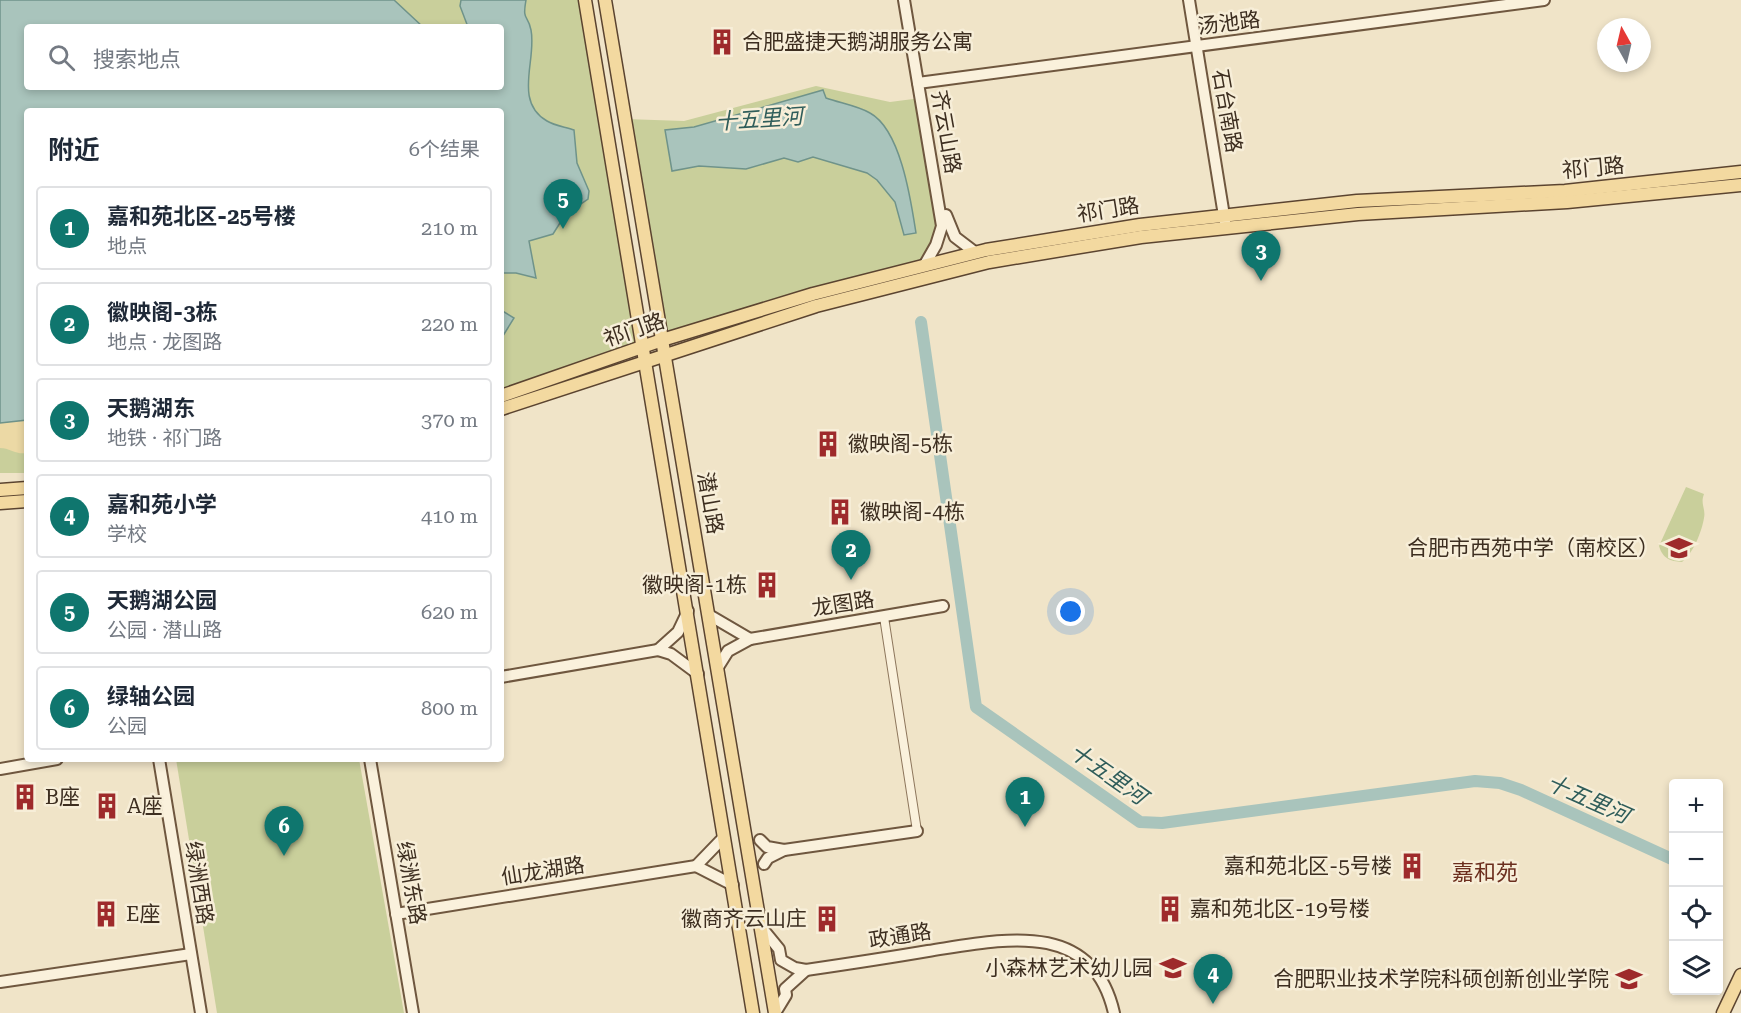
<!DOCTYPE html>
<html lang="zh">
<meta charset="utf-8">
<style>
body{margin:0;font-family:"Roboto Serif","Noto Sans SC",serif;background:#f6f6f7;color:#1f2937}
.controls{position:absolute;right:18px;bottom:18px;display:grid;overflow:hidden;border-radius:6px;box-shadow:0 3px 9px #0003}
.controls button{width:54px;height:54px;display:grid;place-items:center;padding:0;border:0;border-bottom:2px solid #e0e1e3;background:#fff;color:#1f2937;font:30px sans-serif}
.compass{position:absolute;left:1597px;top:18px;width:54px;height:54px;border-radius:50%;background:#fff;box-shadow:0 3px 9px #0003;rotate:352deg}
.you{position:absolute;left:1071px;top:612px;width:21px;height:21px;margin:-15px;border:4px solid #fff;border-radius:50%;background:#1a73e8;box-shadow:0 0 0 9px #1a73e833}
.badge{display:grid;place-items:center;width:39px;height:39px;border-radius:50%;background:#0f766e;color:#fff;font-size:20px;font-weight:700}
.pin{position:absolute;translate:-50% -50px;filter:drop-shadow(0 2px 3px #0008)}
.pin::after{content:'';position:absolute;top:32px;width:21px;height:18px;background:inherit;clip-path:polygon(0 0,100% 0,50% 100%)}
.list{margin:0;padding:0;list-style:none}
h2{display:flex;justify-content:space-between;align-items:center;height:78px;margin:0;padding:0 24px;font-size:26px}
h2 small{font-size:20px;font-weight:400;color:#747a83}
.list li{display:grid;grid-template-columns:39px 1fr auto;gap:18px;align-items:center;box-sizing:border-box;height:84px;margin:0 12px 12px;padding:0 12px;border:2px solid #e0e1e3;border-radius:6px}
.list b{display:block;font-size:22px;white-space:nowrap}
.list p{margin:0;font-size:20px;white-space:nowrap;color:#747a83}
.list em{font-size:20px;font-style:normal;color:#747a83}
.icon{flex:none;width:33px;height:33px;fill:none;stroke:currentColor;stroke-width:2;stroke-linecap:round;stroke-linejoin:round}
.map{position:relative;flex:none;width:1741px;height:1013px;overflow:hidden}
.search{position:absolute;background:#fff;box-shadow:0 3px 9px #0003;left:24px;top:24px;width:480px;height:66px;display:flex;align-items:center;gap:15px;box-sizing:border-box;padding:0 21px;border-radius:6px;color:#747a83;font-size:22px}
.panel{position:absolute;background:#fff;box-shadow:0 3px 9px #0003;left:24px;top:108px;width:480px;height:654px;border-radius:6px}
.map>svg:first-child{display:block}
</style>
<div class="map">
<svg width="1741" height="1013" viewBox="0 0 1741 1013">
<rect width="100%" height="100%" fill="#f0e4c8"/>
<!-- green -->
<g fill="#c9cf9b" fill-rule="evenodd">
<path d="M 0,0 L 585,0 L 644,347 L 501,396 L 501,111 L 27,111 L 27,473 L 0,473 ZM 27,27 L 501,27 L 501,87 L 27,87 Z"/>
<polygon points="816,86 890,102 921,98 942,226 924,266 662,340 625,119 684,121"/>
<path d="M 1686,487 L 1704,494 C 1700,504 1706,509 1704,518 C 1702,531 1693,554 1682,562 C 1670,561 1663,559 1659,546 Z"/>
<polygon points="176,759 359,759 404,1013 217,1013"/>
</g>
<!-- sand -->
<path fill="#ecd9a5" d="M 27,420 L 27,453 C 16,455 10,448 0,448 L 0,423 Z"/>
<!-- water -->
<g fill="#a9c4bc" stroke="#6f938a" stroke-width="1.5">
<path d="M 0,0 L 394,0 L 423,27 L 27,27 L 27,87 L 501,87 L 501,27 L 468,27 L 460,6 L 461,0 L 526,0 C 522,22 528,14 531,30 C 537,60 513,101 547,121 C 555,126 566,127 574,130 L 577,163 L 589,191 L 588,199 L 565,215 L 553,234 L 529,241 L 536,278 L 516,273 L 501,273 L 501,111 L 27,111 L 27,420 L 0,423 Z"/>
<path d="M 823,90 L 826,98 C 840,103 858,106 870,113 C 901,130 911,201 916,233 L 904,235 L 895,202 L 877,180 L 867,173 L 813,157 L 798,162 L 784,158 L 746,169 L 699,166 L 672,171 L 665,130 L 694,127 Z"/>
<polygon points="501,310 514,318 501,339"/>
</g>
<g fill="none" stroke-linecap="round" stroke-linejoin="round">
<!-- river -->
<polyline stroke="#a9c4bc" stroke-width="12" points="921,322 976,707 1140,822 1162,823 1475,781 1500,783 1521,790 1674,860"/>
<!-- street casing -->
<g stroke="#8d765c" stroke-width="10">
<polyline id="street" points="884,617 917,831"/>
</g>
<!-- secondary casing -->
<g stroke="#6f573f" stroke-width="14">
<g id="secondary">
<polyline points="904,0 942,226 936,245 924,266"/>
<polyline points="1189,0 1226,228"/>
<polyline points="918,83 1544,0"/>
<polyline points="946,215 955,237 976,253"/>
<polyline points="688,611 678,632 658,650 671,654 698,674"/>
<polyline points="709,615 750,639 728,651 718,667"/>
<polyline points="750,639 943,606"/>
<polyline points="501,677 658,650"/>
<polyline points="159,759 201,1013"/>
<polyline points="370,759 413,1013"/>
<polyline points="0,769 57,759"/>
<polyline points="724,837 696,866 733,885"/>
<polyline points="760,840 767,847 784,850 768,858 764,864"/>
<polyline points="784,850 917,831"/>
<polyline points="396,914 696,866"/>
<polyline points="761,927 779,949 781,960 795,968 806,970 785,989 786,995 775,1013"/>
<path d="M 806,970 C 847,964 887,958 928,951 C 1000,940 1092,917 1114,1013"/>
<polyline points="0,982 191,954"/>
</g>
</g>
<!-- primary casing -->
<g stroke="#5b4430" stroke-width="15">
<g id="primary">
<polyline points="585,0 753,1013"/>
<polyline points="605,0 775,1013"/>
<polyline points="501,396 662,340 813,294 986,250 1140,225 1357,201 1565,191 1741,172"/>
<polyline points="501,409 816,306 989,262 1141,237 1358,214 1567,202 1741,185"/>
<polyline points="0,490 27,488"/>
<polyline points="0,503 27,501"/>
<polyline points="1723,1013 1741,975"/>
</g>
</g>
<!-- street -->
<use href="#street" stroke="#faf1dc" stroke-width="8"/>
<!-- secondary -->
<use href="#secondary" stroke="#faf1dc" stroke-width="10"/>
<!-- primary -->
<use href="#primary" stroke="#f3d9a0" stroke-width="12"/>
</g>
<!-- icons -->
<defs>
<g id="building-bare" transform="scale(2.07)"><path d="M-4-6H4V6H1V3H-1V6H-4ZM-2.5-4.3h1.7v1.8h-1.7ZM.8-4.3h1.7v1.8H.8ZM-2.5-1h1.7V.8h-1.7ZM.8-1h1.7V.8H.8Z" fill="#9e2a2b" stroke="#f7eed8" stroke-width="2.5" paint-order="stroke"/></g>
<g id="school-bare" transform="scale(2.07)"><path d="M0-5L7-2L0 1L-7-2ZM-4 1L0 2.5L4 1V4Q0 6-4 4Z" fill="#9e2a2b" stroke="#f7eed8" stroke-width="2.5" paint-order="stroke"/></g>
<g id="university-bare" transform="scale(2.07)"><path d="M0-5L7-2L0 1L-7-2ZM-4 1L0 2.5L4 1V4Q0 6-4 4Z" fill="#9e2a2b" stroke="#f7eed8" stroke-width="2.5" paint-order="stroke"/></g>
</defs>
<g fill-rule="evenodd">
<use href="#building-bare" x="722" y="42"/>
<use href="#building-bare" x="828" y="444"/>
<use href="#building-bare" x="840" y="512"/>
<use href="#school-bare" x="1679" y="548"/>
<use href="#building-bare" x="767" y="585"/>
<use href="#building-bare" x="25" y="797"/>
<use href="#building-bare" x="107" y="806"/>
<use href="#building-bare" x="1412" y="866"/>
<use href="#building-bare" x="1170" y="909"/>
<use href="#building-bare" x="106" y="914"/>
<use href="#building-bare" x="827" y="919"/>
<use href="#school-bare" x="1173" y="968"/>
<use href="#university-bare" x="1629" y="979"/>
</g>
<g text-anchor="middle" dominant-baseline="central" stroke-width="5" stroke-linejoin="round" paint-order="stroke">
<!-- street labels -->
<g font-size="21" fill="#3d2e20" stroke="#f7eed8">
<text transform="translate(1229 23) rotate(-7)">汤池路</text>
<text transform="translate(1227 111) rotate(80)">石台南路</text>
<text transform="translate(946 132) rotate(80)">齐云山路</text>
<text transform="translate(1593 168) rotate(-5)">祁门路</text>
<text transform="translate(1108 210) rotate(-9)">祁门路</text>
<text transform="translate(634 330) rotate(-19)">祁门路</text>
<text transform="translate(710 503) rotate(80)">潜山路</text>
<text transform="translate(843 604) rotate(-9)">龙图路</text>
<text transform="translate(543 871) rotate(-9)">仙龙湖路</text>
<text transform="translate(199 883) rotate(81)">绿洲西路</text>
<text transform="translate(411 883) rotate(80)">绿洲东路</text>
<text transform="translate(900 936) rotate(-9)">政通路</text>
</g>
<!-- poi labels -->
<g font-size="21" fill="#3d2e20" stroke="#f7eed8" text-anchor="start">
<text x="742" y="42">合肥盛捷天鹅湖服务公寓</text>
<text x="848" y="444">徽映阁-5栋</text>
<text x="860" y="512">徽映阁-4栋</text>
<text x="1659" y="548" text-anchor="end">合肥市西苑中学（南校区）</text>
<text x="747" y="585" text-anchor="end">徽映阁-1栋</text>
<text x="45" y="797">B座</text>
<text x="127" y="806">A座</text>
<text x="1392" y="866" text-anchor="end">嘉和苑北区-5号楼</text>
<text x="1190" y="909">嘉和苑北区-19号楼</text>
<text x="126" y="914">E座</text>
<text x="807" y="919" text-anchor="end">徽商齐云山庄</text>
<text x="1153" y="968" text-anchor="end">小森林艺术幼儿园</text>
<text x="1609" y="979" text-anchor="end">合肥职业技术学院科硕创新创业学院</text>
</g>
<!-- water labels -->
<g font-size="22" font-style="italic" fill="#2f5d5a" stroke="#f7eed8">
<text transform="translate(759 119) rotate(-4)">十五里河</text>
<text transform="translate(1108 774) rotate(35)">十五里河</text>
<text transform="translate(1588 799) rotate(24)">十五里河</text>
</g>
<!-- neighbourhood labels -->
<g font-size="22" fill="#6b2e1e" stroke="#f7eed8">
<text x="1485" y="872">嘉和苑</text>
</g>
</g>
</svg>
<div class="controls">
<button>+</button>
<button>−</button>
<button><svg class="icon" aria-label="locate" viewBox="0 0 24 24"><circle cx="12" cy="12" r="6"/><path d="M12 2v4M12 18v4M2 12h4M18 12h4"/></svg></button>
<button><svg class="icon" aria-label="layers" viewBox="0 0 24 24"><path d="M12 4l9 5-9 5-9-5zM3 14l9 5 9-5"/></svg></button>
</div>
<svg class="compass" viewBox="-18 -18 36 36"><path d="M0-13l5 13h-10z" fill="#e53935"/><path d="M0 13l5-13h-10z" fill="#747a83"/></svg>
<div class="you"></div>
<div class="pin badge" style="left:1025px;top:827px">1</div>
<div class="pin badge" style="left:851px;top:580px">2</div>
<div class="pin badge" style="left:1261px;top:281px">3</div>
<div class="pin badge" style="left:1213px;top:1004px">4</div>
<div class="pin badge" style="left:563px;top:229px">5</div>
<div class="pin badge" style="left:284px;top:856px">6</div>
<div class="search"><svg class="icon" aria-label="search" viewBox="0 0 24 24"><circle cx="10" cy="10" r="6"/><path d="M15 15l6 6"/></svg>搜索地点</div>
<section class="panel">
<h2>附近<small>6个结果</small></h2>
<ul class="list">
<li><span class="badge">1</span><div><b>嘉和苑北区-25号楼</b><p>地点</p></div><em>210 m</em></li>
<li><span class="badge">2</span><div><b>徽映阁-3栋</b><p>地点 · 龙图路</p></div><em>220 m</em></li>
<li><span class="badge">3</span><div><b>天鹅湖东</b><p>地铁 · 祁门路</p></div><em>370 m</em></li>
<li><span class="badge">4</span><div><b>嘉和苑小学</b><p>学校</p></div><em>410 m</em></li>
<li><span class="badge">5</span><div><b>天鹅湖公园</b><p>公园 · 潜山路</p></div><em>620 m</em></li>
<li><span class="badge">6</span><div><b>绿轴公园</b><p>公园</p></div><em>800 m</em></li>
</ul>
</section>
</div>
